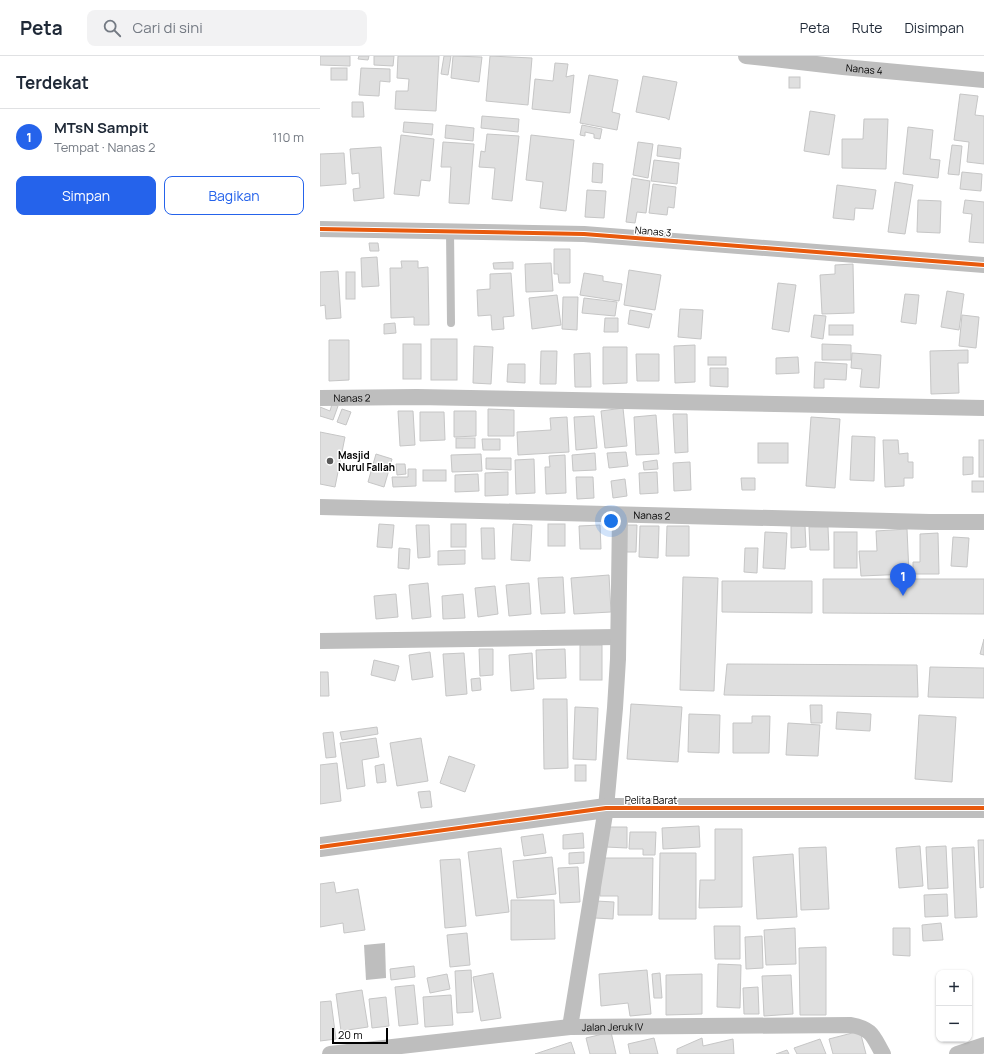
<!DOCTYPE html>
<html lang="id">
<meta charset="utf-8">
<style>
body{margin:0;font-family:Manrope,sans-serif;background:#f2f2f3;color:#1f2937}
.controls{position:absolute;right:12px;bottom:12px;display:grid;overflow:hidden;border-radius:8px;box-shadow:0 1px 3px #0004}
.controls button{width:36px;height:36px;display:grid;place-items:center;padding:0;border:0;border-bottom:1px solid #e0e1e3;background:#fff;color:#1f2937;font:20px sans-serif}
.scale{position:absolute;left:12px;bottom:10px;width:56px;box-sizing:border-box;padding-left:4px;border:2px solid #000;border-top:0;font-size:11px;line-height:14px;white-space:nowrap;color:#000;-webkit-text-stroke:3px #fff;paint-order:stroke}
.you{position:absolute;left:291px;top:465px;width:14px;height:14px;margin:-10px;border:3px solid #fff;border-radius:50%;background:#1a73e8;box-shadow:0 0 0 6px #1a73e833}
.badge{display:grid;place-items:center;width:26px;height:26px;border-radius:50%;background:#2563eb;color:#fff;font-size:13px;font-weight:700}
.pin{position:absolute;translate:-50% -33px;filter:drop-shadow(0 1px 2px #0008)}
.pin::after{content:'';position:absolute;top:21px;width:14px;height:12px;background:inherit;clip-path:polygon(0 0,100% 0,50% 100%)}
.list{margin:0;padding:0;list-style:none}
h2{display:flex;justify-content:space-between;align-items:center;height:52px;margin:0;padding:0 16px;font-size:17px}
h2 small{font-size:13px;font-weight:400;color:#747a83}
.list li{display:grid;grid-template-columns:26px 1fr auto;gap:12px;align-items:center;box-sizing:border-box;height:56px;padding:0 16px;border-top:1px solid #e0e1e3}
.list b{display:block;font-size:15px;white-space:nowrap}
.list p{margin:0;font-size:13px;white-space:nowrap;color:#747a83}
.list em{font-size:13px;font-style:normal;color:#747a83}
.actions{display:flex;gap:8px;padding:12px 16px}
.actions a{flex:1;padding:9px 0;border:1px solid #2563eb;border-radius:8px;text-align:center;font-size:14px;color:#2563eb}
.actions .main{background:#2563eb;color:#fff}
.icon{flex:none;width:22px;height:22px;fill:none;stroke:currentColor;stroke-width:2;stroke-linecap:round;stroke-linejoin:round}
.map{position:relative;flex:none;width:664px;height:998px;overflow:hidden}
header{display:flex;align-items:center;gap:24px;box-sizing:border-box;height:56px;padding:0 20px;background:#fff;border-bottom:1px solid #e0e1e3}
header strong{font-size:19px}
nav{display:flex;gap:22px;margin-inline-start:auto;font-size:14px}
.search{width:280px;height:36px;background:#f2f2f3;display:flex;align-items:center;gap:10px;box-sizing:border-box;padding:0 14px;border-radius:8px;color:#747a83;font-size:15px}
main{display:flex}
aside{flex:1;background:#fff}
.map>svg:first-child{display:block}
</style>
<header>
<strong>Peta</strong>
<div class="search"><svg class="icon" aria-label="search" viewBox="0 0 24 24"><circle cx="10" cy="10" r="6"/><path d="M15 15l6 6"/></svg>Cari di sini</div>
<nav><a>Peta</a><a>Rute</a><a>Disimpan</a></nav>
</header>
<main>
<aside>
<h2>Terdekat<small></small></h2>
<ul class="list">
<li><span class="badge">1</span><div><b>MTsN Sampit</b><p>Tempat · Nanas 2</p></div><em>110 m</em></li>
</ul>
<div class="actions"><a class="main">Simpan</a><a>Bagikan</a></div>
</aside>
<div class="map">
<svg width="664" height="998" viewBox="0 0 664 998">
<rect width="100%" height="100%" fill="#fff"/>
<!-- water -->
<polygon fill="#bebebe" points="65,887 66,922 46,924 44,889"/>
<!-- building -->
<g fill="#dfdfdf" stroke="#c6c6c6">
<polygon points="0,0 30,0 30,10 0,9"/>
<polygon points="39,0 49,0 48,4 38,3"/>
<polygon points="54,0 74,0 73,10 54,9"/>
<polygon points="78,0 119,0 116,55 75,53 76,35 88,35 89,23 77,22"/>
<polygon points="124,0 131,0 128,19 121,18"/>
<polygon points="133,0 162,1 159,26 131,22"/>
<polygon points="170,0 212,2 208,49 166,45"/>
<polygon points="235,7 248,8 246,21 254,19 250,57 212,53 215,23 233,25"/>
<rect x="11" y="12" width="16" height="12"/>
<polygon points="41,12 70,13 70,26 60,25 59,40 39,39"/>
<polygon points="269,19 298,24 292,56 300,58 297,74 260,67"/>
<polygon points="323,20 357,26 349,64 346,62 316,56"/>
<rect x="469" y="21" width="11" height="11"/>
<polygon points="640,38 658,40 655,59 664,60 664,108 647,106 649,86 634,84"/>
<polygon points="32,46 43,46 44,61 32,61"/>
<polygon points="490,55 515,59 509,99 484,95"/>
<polygon points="162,60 199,63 198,76 161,72"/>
<polygon points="544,63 568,63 566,113 522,112 522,83 543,83"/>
<polygon points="84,66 113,68 112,79 83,76"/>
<polygon points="126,69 154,72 153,85 125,82"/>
<polygon points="262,69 282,73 280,83 274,82 274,78 265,76 265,80 260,79"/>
<polygon points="588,71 613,74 610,103 620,104 618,122 583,118"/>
<polygon points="167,78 199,80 192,145 172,143 175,112 159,111 161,95 165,96"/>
<polygon points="81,79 114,83 110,125 101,124 99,140 74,138"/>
<polygon points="211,79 254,84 246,155 220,152 223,126 206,124"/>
<polygon points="123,86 154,88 149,148 129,147 131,111 121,111"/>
<polygon points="318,86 333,88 328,122 313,119"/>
<polygon points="338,89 361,92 360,103 337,100"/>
<polygon points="632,89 642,90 639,119 628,118"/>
<polygon points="61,91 64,142 34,145 33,133 40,132 39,117 32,118 30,93"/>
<polygon points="24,97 26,128 0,130 0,98"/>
<polygon points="334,104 359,107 357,128 331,125"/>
<polygon points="273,107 283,108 282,127 272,126"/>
<polygon points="642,116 662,118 661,135 640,133"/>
<polygon points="312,122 330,125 326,157 317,156 315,167 306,166"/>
<polygon points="575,126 593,129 585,178 568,176"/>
<polygon points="333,128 356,131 354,152 348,151 347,159 329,157"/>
<polygon points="517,129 556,134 553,153 535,152 534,164 513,162"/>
<polygon points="267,134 286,135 284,162 265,161"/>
<polygon points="598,144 621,145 620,177 597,176"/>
<polygon points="645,144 664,146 664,187 649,186 652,158 643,157"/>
<polygon points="49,187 58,187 59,195 50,195"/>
<polygon points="234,193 250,193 250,227 239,227 238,218 234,218"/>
<polygon points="57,201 59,230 42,231 41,202"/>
<polygon points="81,205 98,205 98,212 108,211 109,269 94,269 94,261 71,262 70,212 82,212"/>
<polygon points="193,206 193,213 174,213 173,207"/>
<polygon points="231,207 233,235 206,236 205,208"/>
<polygon points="533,208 534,257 502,258 500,219 515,218 515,209"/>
<polygon points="309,214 341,219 335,254 304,249"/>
<polygon points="18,215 21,262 6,263 5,249 0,250 0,216"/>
<rect x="26" y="216" width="9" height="27"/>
<polygon points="191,217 194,260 183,261 184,273 172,274 171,259 158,260 157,234 170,233 170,218"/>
<polygon points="264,217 283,220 283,225 302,228 299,245 260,239"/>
<polygon points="458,227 476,229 469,276 452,273"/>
<polygon points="627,235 644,238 639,274 621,271"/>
<polygon points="585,238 599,239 596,268 581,266"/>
<polygon points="237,239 241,269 212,273 209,242"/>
<polygon points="243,241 258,241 257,274 242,273"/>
<polygon points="264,242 297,246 295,260 262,257"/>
<polygon points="360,253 383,254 381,283 358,281"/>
<polygon points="310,254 332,258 329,272 308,268"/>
<polygon points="494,259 506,260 503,283 491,281"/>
<polygon points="642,259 659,261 656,292 639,290"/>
<polygon points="285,262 298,262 298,276 284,276"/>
<polygon points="75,267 76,277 64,278 64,268"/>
<rect x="509" y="269" width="24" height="10"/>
<rect x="111" y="283" width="26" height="41"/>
<polygon points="9,284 29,284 29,324 9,325"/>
<rect x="83" y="288" width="18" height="35"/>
<polygon points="502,288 531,289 531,304 502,304"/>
<polygon points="375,289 375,326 355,327 354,290"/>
<polygon points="154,290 173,291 171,328 153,327"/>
<polygon points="283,291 307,291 307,327 283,328"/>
<polygon points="648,294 648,307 638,307 639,337 611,338 610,295"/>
<polygon points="221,295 237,295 236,328 220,328"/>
<polygon points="270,297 271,331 255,331 254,298"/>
<polygon points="532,297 561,299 559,332 540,331 542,313 531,312"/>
<polygon points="316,298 339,298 339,325 317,325"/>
<rect x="388" y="301" width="18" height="8"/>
<polygon points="478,301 479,317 456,318 456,302"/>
<polygon points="495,306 527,308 526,324 504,323 504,332 494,332"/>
<polygon points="188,308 205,308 205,327 187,326"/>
<polygon points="390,312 408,312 408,331 390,330"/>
<polygon points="12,348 18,350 13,364 0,360 0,351 10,355"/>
<polygon points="303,352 307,390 285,392 281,355"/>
<polygon points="22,353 31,356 26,369 17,366"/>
<polygon points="168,353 194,354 194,380 168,380"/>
<polygon points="78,355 93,355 95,389 80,390"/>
<polygon points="134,355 156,355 156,380 134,381"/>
<polygon points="100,356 124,356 125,384 100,385"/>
<polygon points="353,358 367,358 368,396 355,397"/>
<polygon points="336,359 339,398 316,399 314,361"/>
<polygon points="274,360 277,392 256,394 254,361"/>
<polygon points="247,361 249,396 198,399 197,376 231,374 230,362"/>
<polygon points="491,361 520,363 515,432 486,430"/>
<polygon points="0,376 25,381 15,431 0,428"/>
<polygon points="532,380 555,381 554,425 530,424"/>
<rect x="136" y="382" width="19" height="10"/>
<polygon points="162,383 180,383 180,394 163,394"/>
<polygon points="563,384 578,384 579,398 588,397 588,406 593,406 593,422 584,422 584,430 565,431"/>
<rect x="659" y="384" width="5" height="37"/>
<rect x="438" y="387" width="30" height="20"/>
<polygon points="306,396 308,410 289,412 287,397"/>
<polygon points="275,397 276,414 253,415 252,399"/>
<polygon points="56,398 72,403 64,431 48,426"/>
<polygon points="161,398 162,415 132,416 131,399"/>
<polygon points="245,399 246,437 226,438 225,411 230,411 229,400"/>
<polygon points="643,401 653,401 653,418 643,419"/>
<polygon points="166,402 191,402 191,414 166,413"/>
<polygon points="214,403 215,437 196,438 195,404"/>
<polygon points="337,404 338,413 324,414 323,406"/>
<polygon points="370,406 371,434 354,435 353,407"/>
<polygon points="76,408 85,408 86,418 77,419"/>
<polygon points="88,413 96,413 96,430 73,431 72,421 88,421"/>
<rect x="103" y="414" width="23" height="11"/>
<polygon points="188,416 188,439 165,440 165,417"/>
<polygon points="337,416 338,437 320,438 319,417"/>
<polygon points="158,418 159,435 135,436 135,419"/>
<polygon points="256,421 273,421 274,442 257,443"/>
<polygon points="421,422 435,422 435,434 422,434"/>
<polygon points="305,423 307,440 293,442 291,425"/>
<rect x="652" y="425" width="12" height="11"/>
<polygon points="59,468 74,469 72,492 57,491"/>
<rect x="131" y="468" width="15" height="23"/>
<polygon points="193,468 212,469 210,505 191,504"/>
<rect x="228" y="468" width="17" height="22"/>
<polygon points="96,469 109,469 110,501 98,502"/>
<polygon points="280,469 281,493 260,493 259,470"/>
<polygon points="304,469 317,469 316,496 304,496"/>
<polygon points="320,470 339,470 338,502 319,501"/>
<polygon points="347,470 369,470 369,500 346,500"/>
<polygon points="471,470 485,470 486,491 471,492"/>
<polygon points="489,471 508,471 509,494 490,494"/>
<polygon points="161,472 174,472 175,503 162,503"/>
<polygon points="587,473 589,518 541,520 539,495 557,495 556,475"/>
<polygon points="445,476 467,477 465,513 443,512"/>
<rect x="514" y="476" width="23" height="36"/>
<polygon points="618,477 619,518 593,518 593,506 600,506 600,478"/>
<polygon points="633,481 649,482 647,511 631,510"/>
<polygon points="79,492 90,493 89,513 78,512"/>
<polygon points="425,492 438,492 437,517 424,516"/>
<polygon points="145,494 145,508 118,509 118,495"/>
<polygon points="289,519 291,556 254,558 251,522"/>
<polygon points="243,521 245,557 221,558 218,522"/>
<polygon points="363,521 398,522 394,635 360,634"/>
<polygon points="503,523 664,523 664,558 503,557"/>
<polygon points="402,525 492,525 492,557 402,556"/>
<polygon points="108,527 111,561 92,563 89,529"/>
<polygon points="209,527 211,558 189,560 186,529"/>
<polygon points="175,530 178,558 158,561 155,532"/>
<polygon points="76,538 78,561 56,563 54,540"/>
<polygon points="143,538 145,562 123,563 122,540"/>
<polygon points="664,583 664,599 660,598"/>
<rect x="260" y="589" width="22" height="35"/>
<polygon points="159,593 173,593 173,619 160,620"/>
<polygon points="245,593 246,622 217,623 216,594"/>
<polygon points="110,596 113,621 92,624 89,599"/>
<polygon points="144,597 147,638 126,640 123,598"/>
<polygon points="212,597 214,633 191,635 189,599"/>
<polygon points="54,604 79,610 75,625 51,619"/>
<polygon points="407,608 597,609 598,641 404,639"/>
<polygon points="610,611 664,612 664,642 608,641"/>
<polygon points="0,616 8,616 9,640 0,640"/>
<polygon points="160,622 161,634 152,635 151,623"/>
<polygon points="223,643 247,643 248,712 224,713"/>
<polygon points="311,648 362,651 358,706 307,703"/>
<polygon points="490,649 502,649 502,667 491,667"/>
<polygon points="255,651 278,652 276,704 253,703"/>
<polygon points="517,656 551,658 550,675 516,673"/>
<polygon points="369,658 400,659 399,697 368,696"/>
<polygon points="599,659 636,661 632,726 595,723"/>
<polygon points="432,660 450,660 449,697 413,697 413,667 432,667"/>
<polygon points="468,667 500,669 498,700 466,699"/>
<polygon points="57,671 58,678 22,684 20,676"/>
<polygon points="13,676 16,701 6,702 3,677"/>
<polygon points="56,682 59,701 42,704 45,730 27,733 20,687"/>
<polygon points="101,682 108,725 77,730 70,687"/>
<polygon points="129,700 155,709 145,736 120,727"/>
<polygon points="17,707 21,745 0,748 0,709"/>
<polygon points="64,708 66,726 57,727 55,710"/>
<rect x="255" y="709" width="11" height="16"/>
<polygon points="110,735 112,751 101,752 98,736"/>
<polygon points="379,770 380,791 343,793 342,772"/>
<polygon points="286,771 307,771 307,792 286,791"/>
<polygon points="395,773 422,773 422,851 379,852 380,824 395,824"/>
<polygon points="310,776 336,776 335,799 323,799 323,793 309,793"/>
<polygon points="263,777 264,792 243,793 243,779"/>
<polygon points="223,778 226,797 204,800 201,781"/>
<polygon points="658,784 664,784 664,831 660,832"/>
<polygon points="600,790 603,830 579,832 576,792"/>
<polygon points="626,790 628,832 608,833 606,791"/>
<polygon points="506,791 509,853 481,854 479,792"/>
<polygon points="654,791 657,861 635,862 632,792"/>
<polygon points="181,792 189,856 156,860 148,796"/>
<polygon points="264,796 264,807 249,808 249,797"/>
<polygon points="340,797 376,797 376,863 339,863"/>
<polygon points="473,798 477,861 437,863 433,801"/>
<polygon points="232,801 236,838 197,842 193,805"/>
<polygon points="280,802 333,802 332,859 298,859 298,840 280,840"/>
<polygon points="140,803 146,870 125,872 120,804"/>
<polygon points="258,811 260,846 240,847 238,812"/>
<polygon points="14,826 16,837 38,833 45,874 24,877 23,867 0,871 0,828"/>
<polygon points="627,838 628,860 605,861 604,839"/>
<polygon points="191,844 234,844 235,883 191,884"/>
<polygon points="276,845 294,846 293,863 275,862"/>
<polygon points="621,867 623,884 603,885 602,869"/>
<polygon points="394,870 420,870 420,903 395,903"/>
<polygon points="475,872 476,908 446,909 444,874"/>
<polygon points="573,872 590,872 590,900 573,899"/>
<polygon points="147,877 150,909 130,911 127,879"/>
<polygon points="442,880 443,912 426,913 425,881"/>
<polygon points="506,891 506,959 480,959 479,892"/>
<polygon points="398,908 421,909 420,952 397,951"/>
<polygon points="94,910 95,921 71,924 70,913"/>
<polygon points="151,914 153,956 137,957 135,915"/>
<polygon points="327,914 331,958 310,960 308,947 281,950 279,918"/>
<polygon points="173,917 181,962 161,965 153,921"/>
<polygon points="340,917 342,942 334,942 332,918"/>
<polygon points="127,918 130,933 110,937 107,922"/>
<polygon points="382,918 382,958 346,959 346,919"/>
<polygon points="471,919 473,958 444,960 442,920"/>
<polygon points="94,929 98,968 79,970 75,931"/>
<polygon points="438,931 439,958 424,958 423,932"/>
<polygon points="42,934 48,971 21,975 16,938"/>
<polygon points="131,939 133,969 105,971 103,941"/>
<polygon points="66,941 69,970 52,972 49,943"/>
<polygon points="11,945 16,983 0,985 0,946"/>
<polygon points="540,975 546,998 513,998 509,983"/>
<polygon points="291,976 296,998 270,998 266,982"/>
<polygon points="334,982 338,998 310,998 308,988"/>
<polygon points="382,982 383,990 413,983 414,998 357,998 357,993"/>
<polygon points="500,983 506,998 477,998 474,992"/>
<polygon points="251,986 255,998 215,998"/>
<polygon points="467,994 469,998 456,998"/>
</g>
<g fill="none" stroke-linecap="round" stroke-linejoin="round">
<!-- service -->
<polyline stroke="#bebebe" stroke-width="8" points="130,174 131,267"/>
<!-- minor -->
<g stroke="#bebebe" stroke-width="16">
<path id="s1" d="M 426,0 L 523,11 L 664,24"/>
<polyline points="0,173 264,178 664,209"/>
<path id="s2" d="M 0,342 L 97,341 L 664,352"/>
<path id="s3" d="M 0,451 L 610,466 L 664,466"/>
<polyline points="0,585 298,581"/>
<polyline points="250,971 286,752 295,652 298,603 300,459"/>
<path id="s4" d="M 10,998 L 250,971 L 531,969 C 553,973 553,981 563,998"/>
<polyline points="637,998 664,989"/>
</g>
<!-- tertiary -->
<polyline stroke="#bebebe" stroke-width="20" points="0,791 286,752 664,752"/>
<!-- cycleway casing -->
<g stroke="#fff" stroke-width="6">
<g id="cycleway">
<polyline points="0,173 264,178 664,209"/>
<polyline points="0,791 286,752 664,752"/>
</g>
</g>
<!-- cycleway -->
<use href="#cycleway" stroke="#e8590c" stroke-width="4"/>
</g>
<!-- markers -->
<circle fill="#595959" stroke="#fff" stroke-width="1.5" cx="10" cy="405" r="4"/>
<g text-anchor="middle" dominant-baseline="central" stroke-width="3" stroke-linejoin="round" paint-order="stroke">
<!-- street labels -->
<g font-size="10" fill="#000" stroke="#fff">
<text stroke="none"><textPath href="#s1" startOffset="119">Nanas 4</textPath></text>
<text transform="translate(333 175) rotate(5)">Nanas 3</text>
<text stroke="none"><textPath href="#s2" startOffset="32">Nanas 2</textPath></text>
<text stroke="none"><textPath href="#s3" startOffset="332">Nanas 2</textPath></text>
<text x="331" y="744">Pelita Barat</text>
<text stroke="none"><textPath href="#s4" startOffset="284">Jalan Jeruk IV</textPath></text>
</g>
<!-- poi labels -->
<g font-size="10" font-weight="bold" fill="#000" stroke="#fff" text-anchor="start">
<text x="18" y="399">Masjid<tspan x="18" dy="12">Nurul Fallah</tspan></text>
</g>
</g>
</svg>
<div class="controls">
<button>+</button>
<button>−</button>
</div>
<div class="scale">20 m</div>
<div class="you"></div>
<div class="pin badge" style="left:583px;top:540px">1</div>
</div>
</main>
